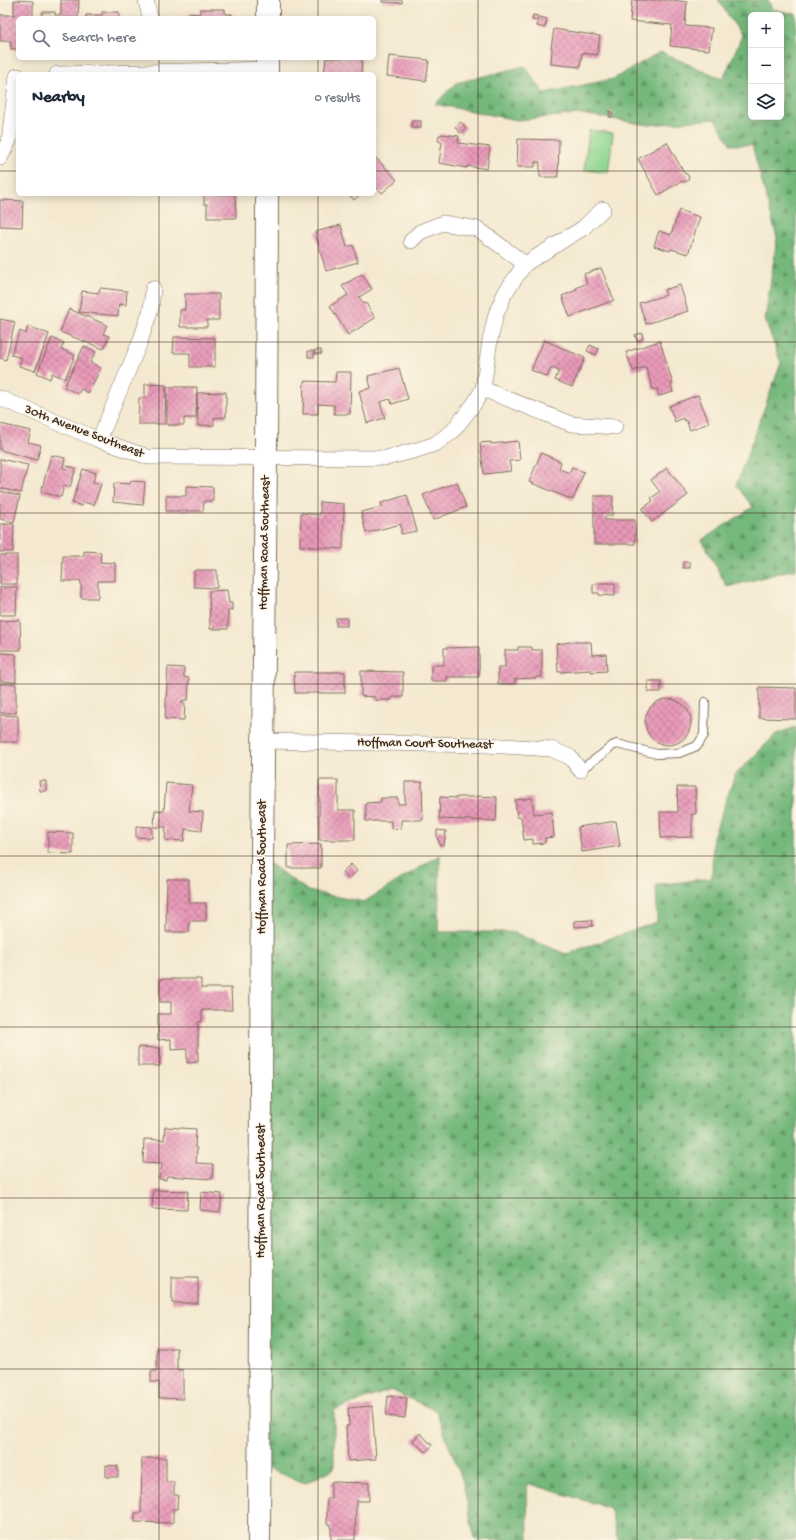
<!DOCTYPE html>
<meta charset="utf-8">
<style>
body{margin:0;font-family:"Gochi Hand",sans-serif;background:#f6f6f7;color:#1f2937}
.controls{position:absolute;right:12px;top:12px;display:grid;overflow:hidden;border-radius:6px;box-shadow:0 2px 10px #0003}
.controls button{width:36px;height:36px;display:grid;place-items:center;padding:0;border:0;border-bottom:1px solid #e0e1e3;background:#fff;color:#1f2937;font:20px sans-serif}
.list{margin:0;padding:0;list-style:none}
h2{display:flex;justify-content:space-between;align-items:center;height:52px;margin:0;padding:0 16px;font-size:17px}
h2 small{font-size:13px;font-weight:400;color:#747a83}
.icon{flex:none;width:22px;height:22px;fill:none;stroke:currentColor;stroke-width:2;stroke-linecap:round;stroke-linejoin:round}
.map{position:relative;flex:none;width:796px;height:1540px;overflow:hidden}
.search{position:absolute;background:#fff;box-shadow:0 2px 10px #0003;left:16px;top:16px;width:360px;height:44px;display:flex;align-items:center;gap:10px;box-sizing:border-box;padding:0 14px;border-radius:6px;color:#747a83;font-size:15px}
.panel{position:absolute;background:#fff;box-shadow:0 2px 10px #0003;left:16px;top:72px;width:360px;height:124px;border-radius:6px}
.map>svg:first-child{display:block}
</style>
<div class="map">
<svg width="796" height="1540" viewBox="0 0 796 1540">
<defs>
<pattern id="forest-firs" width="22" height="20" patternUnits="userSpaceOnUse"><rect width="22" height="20" fill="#75b87b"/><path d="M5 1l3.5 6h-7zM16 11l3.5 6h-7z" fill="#619664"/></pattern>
<pattern id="building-cross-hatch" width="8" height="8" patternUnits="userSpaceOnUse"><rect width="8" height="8" fill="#e99ab9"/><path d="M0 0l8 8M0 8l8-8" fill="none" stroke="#be7e96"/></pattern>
</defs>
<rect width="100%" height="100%" fill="#fcf5e5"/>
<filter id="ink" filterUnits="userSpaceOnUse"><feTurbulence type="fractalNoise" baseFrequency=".025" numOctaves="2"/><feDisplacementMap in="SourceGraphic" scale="8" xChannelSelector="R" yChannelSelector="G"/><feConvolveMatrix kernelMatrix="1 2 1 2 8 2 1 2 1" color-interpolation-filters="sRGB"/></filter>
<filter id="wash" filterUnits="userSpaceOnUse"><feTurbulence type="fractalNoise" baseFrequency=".012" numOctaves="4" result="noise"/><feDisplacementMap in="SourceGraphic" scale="16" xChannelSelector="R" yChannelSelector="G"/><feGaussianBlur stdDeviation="0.9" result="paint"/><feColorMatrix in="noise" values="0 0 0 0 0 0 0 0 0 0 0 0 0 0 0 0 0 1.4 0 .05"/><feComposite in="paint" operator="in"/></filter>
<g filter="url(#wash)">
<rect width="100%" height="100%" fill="#f4e9d0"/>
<!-- green -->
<polygon fill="#92d791" stroke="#668058" points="589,130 613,133 608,173 584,170"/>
<!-- forest -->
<g fill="url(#forest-firs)" stroke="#58714c" fill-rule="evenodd">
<path d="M 718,0 L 768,0 L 772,9 L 796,14 L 796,570 L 787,571 L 727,587 L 702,540 L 753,507 L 736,485 L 781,363 L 765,320 L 777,238 L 752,145 L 731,145 L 715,119 L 649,125 L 581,114 L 517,120 L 435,104 L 456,83 L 525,66 L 544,93 L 613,79 L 660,52 L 723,79 L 742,36 ZM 751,15 L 781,15 L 781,117 L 751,117 Z"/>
<polygon points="796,727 796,1540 618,1540 610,1508 527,1483 528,1540 475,1540 462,1479 436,1411 391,1390 334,1410 334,1469 305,1483 260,1466 262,858 308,891 364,902 440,855 438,932 512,932 566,954 657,922 656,885 712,878 713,837 735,775 776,734"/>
</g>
<g id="blocks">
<!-- building -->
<g fill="url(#building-cross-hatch)">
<polygon points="14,0 33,1 33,18 18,18 18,49 11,49 11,41 0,41 0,15 14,15"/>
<polygon points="61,0 79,0 78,18 42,18 42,12 55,12 55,15 61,15"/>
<polygon points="382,0 402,0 402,3 382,2"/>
<polygon points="632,0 673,0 687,2 685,26 712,28 709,50 670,46 672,25 630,21"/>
<polygon points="200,9 225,9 225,14 232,14 232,18 189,18 189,13 200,14"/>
<polygon points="102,12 119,12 119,18 86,18 86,15 102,15"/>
<polygon points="533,15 538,16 537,21 532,20"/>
<polygon points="540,17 547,19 545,28 537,26"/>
<polygon points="554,29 600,36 597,55 582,53 580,67 551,64 552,49 551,48"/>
<polygon points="389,56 429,60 426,81 387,76"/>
<polygon points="326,58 362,58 361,74 324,74"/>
<polygon points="610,111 612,112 612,117 609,117"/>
<rect x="412" y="121" width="9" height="7"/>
<polygon points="461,122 466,128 460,133 455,127"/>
<polygon points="442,134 459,136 458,143 490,147 487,169 467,166 467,168 439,163 442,142 438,141 439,135 441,135"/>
<polygon points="518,139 559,140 558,177 540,177 540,162 535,162 535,167 517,167"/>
<polygon points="667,142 684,173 687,174 689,178 686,182 682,181 658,195 638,159"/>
<polygon points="374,156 397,180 382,193 374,185"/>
<polygon points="204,194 235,194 236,218 207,218 207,204 204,204"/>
<polygon points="349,194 360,194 354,200"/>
<polygon points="0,200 23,201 22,227 0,226"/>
<polygon points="679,210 700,217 688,254 671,249 670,251 654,246 659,231 671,235"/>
<polygon points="341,225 347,247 353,245 358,262 326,271 315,232"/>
<polygon points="601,268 614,300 570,317 562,296 577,290 576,288 587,283 584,274"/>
<polygon points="362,274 372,289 359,297 364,304 366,303 375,318 348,335 330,306 348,295 342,286"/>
<polygon points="680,285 688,311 646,324 639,303 666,295 664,290"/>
<polygon points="100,288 127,291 126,305 119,304 118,316 79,312 82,291 99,293"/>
<polygon points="185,294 219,294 219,320 207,320 207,327 180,327 180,310 185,310"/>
<polygon points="69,309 107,325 103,334 109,336 104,349 60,332"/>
<polygon points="0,319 15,322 6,360 0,358"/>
<polygon points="28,326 49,334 35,371 19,366 22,358 11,355 20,331 26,334"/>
<polygon points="642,333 643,339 637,341 635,335"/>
<polygon points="174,337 215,338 215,367 190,367 190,353 173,353"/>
<polygon points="52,338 64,343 61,349 75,355 65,379 52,373 50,379 37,373"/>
<polygon points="544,340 585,358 572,387 555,380 559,371 551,368 547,377 531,370"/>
<polygon points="660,341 673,384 671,384 673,392 659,396 657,389 653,390 646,367 633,371 626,352"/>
<polygon points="590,345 599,349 596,355 587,351"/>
<polygon points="84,346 96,352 90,362 101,368 88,393 81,389 78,394 64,387"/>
<rect x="315" y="350" width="6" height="4"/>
<rect x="308" y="351" width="6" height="6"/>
<polygon points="399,368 408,399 392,404 390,399 380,402 385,418 367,423 359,391 371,388 368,376"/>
<polygon points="336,372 351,372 350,414 334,414 334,405 318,404 318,414 303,414 304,381 335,382"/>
<polygon points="145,384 166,385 165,424 138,424 139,398 145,398"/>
<polygon points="167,387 197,387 196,418 184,418 184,425 167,425"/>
<polygon points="226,392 226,417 214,418 214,425 198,426 197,393"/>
<polygon points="698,395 709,423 690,430 686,420 684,421 683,418 675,422 669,406"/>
<polygon points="0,424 31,431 28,442 41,445 37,460 0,450"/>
<polygon points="518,441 520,460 509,461 511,471 484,474 480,443 491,442 491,444"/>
<polygon points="541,453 561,462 559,469 569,473 572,467 584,472 573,500 529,482"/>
<polygon points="51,455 65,458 63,468 66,469 67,466 76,468 70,487 64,485 61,497 41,492"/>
<polygon points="0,459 28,465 21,493 0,488"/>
<polygon points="667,468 688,495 652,522 642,509 653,501 651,498 660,492 651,480"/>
<polygon points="83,469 96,473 93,482 101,484 94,505 83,502 82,506 72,503"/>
<polygon points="131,481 145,482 143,505 113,502 114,483 130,484"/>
<polygon points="457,482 466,507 433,520 423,495"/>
<polygon points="186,486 213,487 213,501 204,501 203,511 166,511 166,496 186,496"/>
<polygon points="0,491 20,496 14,522 0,519"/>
<polygon points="407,495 417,531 401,534 401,524 366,533 361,512 382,507 381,503"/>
<polygon points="594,496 613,496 612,516 605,516 605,520 635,520 635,544 594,544"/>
<polygon points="320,502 344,504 343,549 300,546 301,513 320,515"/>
<polygon points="0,524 14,524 13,552 0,552"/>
<polygon points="84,551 101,552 100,562 115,563 115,581 98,581 98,598 81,598 81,581 62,581 63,556 84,556"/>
<rect x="0" y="555" width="17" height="29"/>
<rect x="683" y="562" width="7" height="6"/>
<polygon points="197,570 217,570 217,588 194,587 194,571"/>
<polygon points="599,583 615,583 615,596 599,595 599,593 593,593 593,584"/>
<polygon points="0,587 17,587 16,615 0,615"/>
<polygon points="227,590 229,603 232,603 232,610 228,610 228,629 210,629 209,591"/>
<rect x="336" y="618" width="11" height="8"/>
<polygon points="20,620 21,650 0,650 0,621"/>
<polygon points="571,642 591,642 592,655 606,654 607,671 591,672 591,670 558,672 556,644"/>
<polygon points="479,647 479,677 447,677 447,681 431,681 431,665 444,665 444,648"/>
<polygon points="518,647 532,647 532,650 542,650 542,677 537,677 536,678 515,679 515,684 498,684 498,667 505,667 505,650 518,650"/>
<polygon points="0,653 16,654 16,682 0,681"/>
<polygon points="168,667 184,668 184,677 189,678 188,700 182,700 181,703 185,703 184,720 165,719"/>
<polygon points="361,671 403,672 403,697 392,697 392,700 375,700 375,697 361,696"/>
<polygon points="294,672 345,672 345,693 295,693"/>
<rect x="648" y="681" width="13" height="11"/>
<rect x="0" y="684" width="16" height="29"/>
<polygon points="759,687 796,688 796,719 759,718"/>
<circle cx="668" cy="722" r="23"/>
<polygon points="0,715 18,716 18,742 0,742"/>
<polygon points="319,780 338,780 338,810 355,810 355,840 319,840"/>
<polygon points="39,781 46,781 46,791 40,791"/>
<polygon points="405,782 422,782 423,820 401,820 401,828 391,829 391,821 366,821 366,803 381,802 381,798 398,798 398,804 405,804"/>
<polygon points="166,783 192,785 189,811 203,812 202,831 185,829 184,841 165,840 166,827 154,827 155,810 164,811"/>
<polygon points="677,787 695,787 696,814 692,814 692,837 661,838 660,812 678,812"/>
<polygon points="478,796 497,797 496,821 439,819 440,797 457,798 457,797 478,797"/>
<polygon points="532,798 534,814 552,812 554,837 545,838 545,843 533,844 533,839 524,840 521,817 517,817 515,800"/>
<polygon points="616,821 620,846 582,852 578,827"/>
<polygon points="136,826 152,827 152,838 136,837"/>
<polygon points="437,830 446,831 444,845 439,845 439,840 437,839"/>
<polygon points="48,832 73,833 73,854 48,853"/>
<polygon points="321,844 321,868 288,868 288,845"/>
<polygon points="351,864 357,871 349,879 342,872"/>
<polygon points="167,879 189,879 189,903 206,903 206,921 189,921 189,932 166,932"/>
<polygon points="592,920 593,926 574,927 574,921"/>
<polygon points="160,979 201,979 201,988 231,988 232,1010 202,1010 202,1022 198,1022 198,1062 187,1063 187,1049 171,1050 171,1039 158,1040 158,1014 171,1014 171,1002 160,1002"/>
<polygon points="138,1047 160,1048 160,1066 138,1066"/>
<polygon points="165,1127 196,1129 195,1147 197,1148 196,1163 213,1164 212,1179 167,1176 166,1180 159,1179 162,1164 143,1163 144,1139 164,1140"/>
<polygon points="153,1190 188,1191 187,1210 152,1209"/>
<polygon points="201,1192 222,1194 220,1212 200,1210"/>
<rect x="172" y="1277" width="26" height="26"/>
<polygon points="157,1348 177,1348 177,1370 183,1370 183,1399 159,1398 159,1382 151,1382 151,1371 157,1371"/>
<polygon points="388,1396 407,1398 405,1418 386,1416"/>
<polygon points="372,1406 376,1459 348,1461 346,1426 349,1426 348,1408"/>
<polygon points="420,1433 432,1445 426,1452 413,1441"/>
<polygon points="142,1458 166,1458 166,1482 174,1482 174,1495 178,1495 177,1509 173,1509 173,1523 135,1522 135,1513 141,1513"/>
<polygon points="106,1465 118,1466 118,1477 106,1477"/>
<polygon points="331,1482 369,1483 369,1501 356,1501 355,1540 331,1540 331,1524 327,1524 327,1498 331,1498"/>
</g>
</g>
</g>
<g filter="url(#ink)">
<use href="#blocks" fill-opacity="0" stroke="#7c6d5c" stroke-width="1"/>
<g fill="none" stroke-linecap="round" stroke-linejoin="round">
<!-- lane casing -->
<g stroke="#7c6d5c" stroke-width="10">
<polyline id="lane" points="580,770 601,755 612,746 617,744 657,754 679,753 697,746 704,735 705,702"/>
</g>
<!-- street casing -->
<g stroke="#7c6d5c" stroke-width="16">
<g id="street">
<polyline points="146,0 150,18"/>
<polyline points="57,74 267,69"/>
<polyline points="0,158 9,141 17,76 18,76"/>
<polyline points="411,241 420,232 443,223 478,229 525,264"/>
<polyline points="483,389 571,424 615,427"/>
<polyline points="0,398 99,440 148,457 386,458 417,450 435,444 452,432 474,404 483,389 490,340 496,314 505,293 525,264 583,228 603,209"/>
<polyline points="99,440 140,342 151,309 153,288"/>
<polyline points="263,741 486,745 551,749 570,757 580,770"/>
</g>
</g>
<!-- secondary casing -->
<g stroke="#7c6d5c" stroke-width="24">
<g id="secondary">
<polyline points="268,18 268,0"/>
<polyline points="267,74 267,58"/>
<polyline points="259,1540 262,858 266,458 267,194"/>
</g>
</g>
<!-- lane -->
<use href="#lane" stroke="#fff" stroke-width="8"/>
<!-- street -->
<use href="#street" stroke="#fff" stroke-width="15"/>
<!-- secondary -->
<use href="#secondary" stroke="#fff" stroke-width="22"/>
</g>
</g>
<!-- grid -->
<path fill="none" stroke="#3b2a1e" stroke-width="1" stroke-opacity="0.55" d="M 159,0 L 159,18M 318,0 L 318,18M 478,0 L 478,1540M 637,0 L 637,1540M 159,58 L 159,74M 318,58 L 318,74M 0,171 L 18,171M 374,171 L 796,171M 159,194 L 159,1540M 318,194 L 318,1540M 0,342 L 796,342M 0,513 L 796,513M 0,684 L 796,684M 0,856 L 796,856M 0,1027 L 796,1027M 0,1198 L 796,1198M 0,1369 L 796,1369"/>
<g text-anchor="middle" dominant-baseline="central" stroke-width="3" stroke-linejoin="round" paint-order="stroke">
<!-- street labels -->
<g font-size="13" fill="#3b2a1e" stroke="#fcf5e5">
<text transform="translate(84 432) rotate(21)">30th Avenue Southeast</text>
<text transform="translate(265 543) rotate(-89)">Hoffman Road Southeast</text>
<text transform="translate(425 744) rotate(1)">Hoffman Court Southeast</text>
<text transform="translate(262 867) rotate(-90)">Hoffman Road Southeast</text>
<text transform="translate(261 1191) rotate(-90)">Hoffman Road Southeast</text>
</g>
</g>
</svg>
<div class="controls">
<button>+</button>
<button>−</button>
<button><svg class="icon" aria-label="layers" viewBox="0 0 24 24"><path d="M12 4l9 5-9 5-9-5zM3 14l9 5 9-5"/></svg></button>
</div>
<div class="search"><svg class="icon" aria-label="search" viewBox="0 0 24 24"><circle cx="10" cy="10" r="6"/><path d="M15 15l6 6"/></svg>Search here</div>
<section class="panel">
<h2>Nearby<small>0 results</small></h2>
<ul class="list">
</ul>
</section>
</div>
